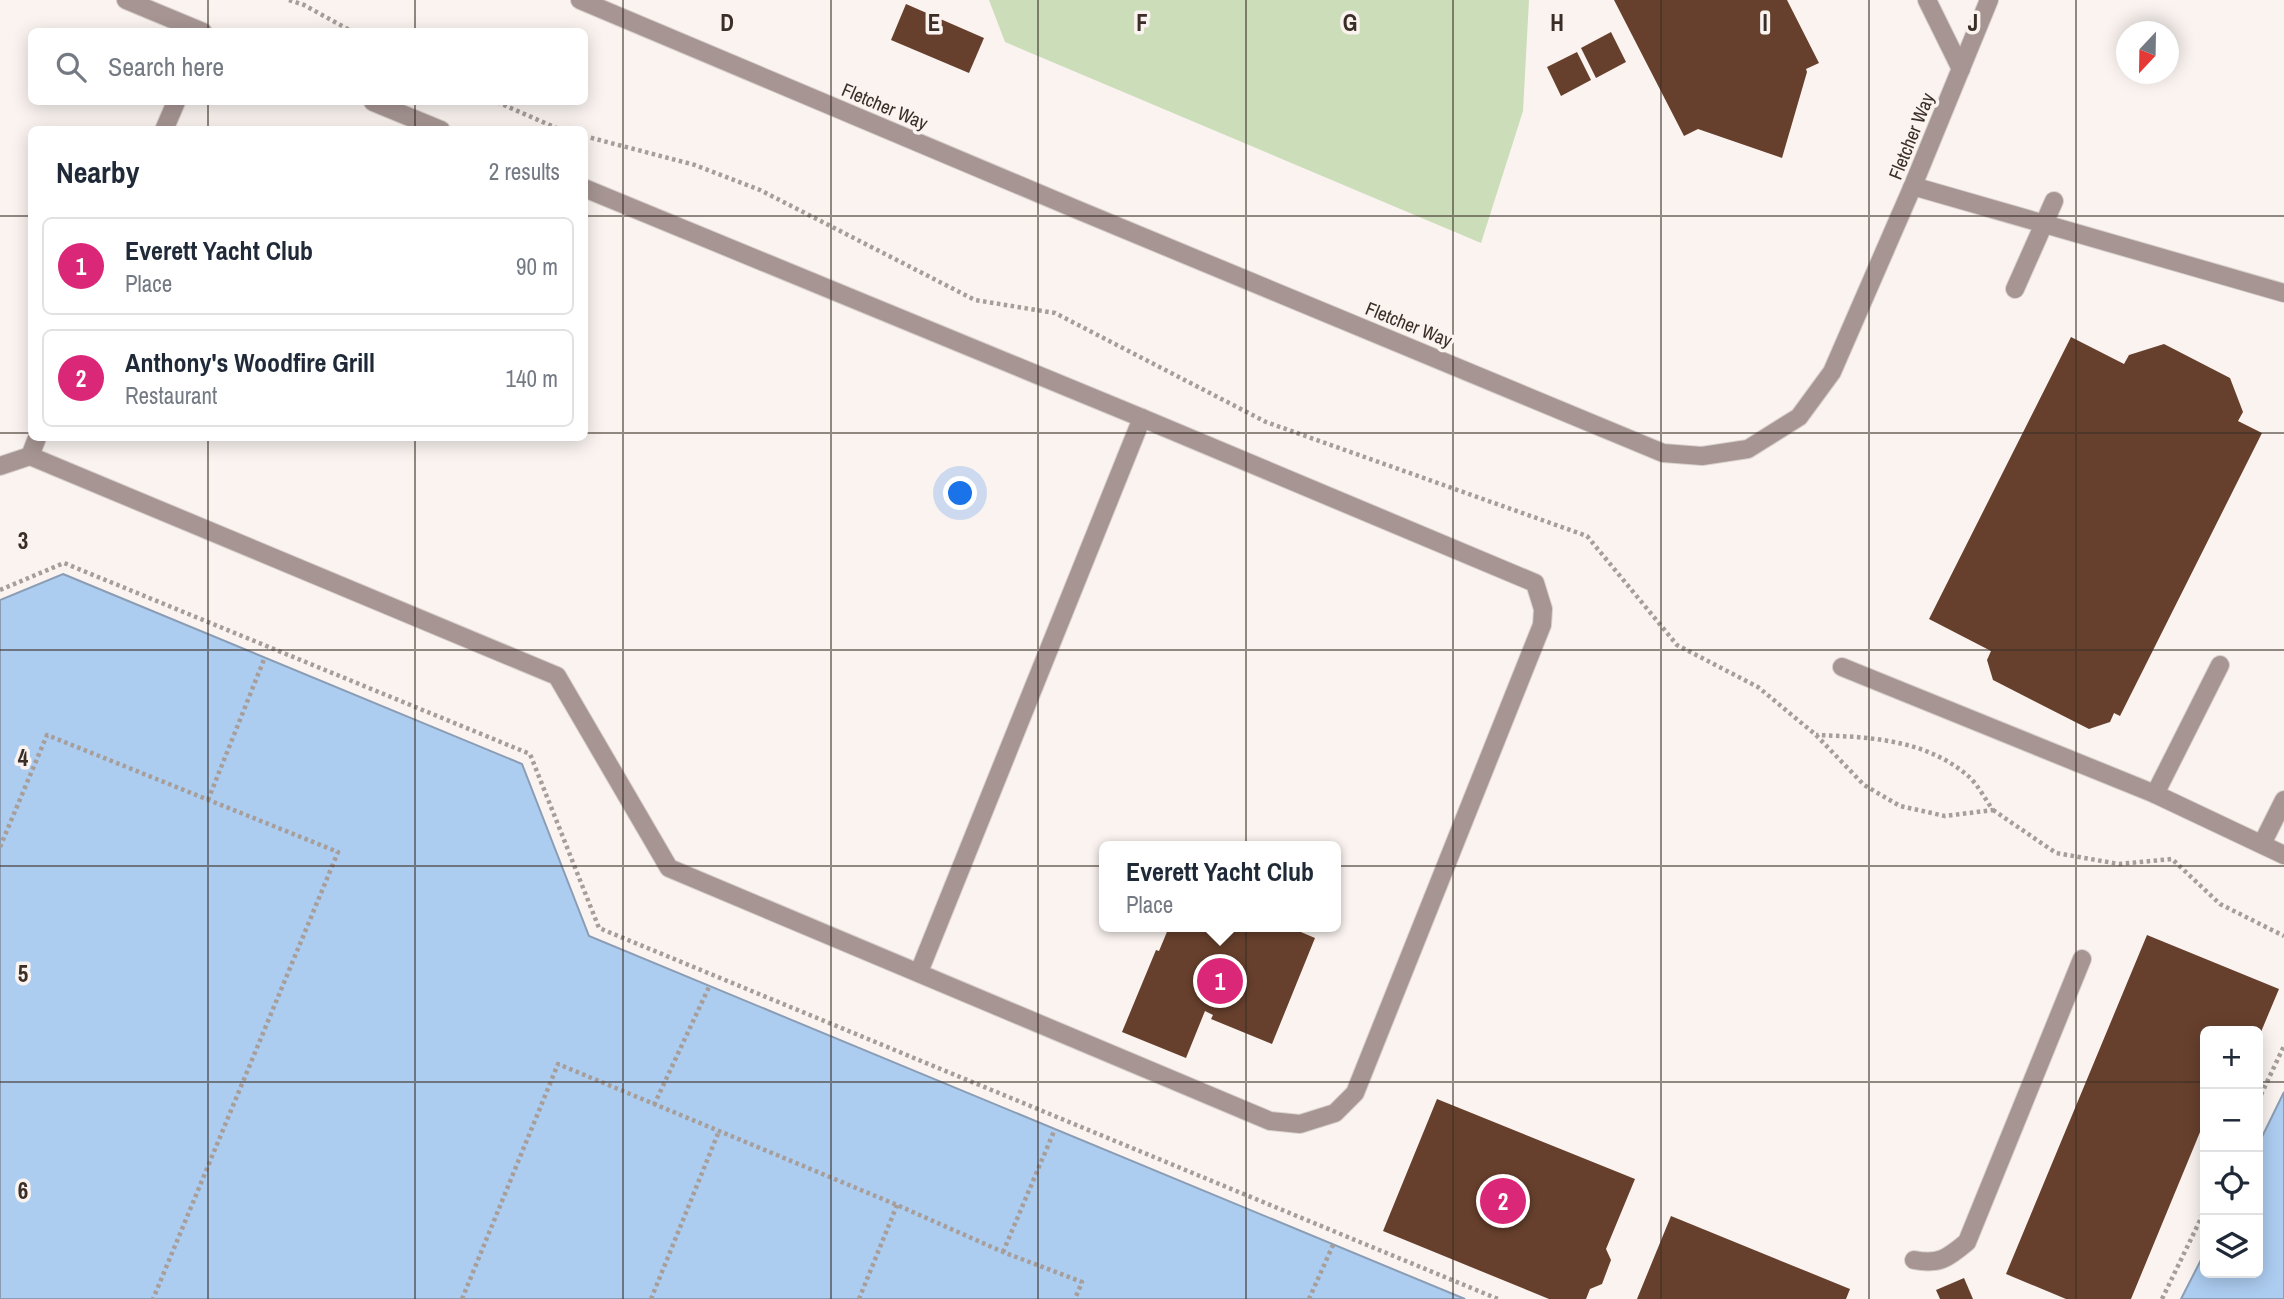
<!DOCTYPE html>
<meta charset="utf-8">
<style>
body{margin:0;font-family:"Archivo Narrow",sans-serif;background:#f6f6f7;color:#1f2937}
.controls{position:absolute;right:21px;bottom:21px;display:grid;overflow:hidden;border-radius:10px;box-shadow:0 4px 18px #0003}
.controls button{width:63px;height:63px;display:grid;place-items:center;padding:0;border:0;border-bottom:2px solid #e0e1e3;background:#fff;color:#1f2937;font:35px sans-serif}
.compass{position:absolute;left:2116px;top:21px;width:63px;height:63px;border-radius:50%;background:#fff;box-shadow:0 4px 18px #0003;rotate:202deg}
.you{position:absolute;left:961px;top:494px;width:24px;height:24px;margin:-18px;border:5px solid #fff;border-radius:50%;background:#1a73e8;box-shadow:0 0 0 10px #1a73e833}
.badge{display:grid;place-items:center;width:46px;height:46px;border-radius:50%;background:#db2777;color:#fff;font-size:23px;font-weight:700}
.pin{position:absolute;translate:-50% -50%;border:4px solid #fff;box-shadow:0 2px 7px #0006}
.popup{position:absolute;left:1099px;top:841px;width:242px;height:91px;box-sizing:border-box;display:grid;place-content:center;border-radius:10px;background:#fff;filter:drop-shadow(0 2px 5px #0005);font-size:23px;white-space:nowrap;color:#747a83}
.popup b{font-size:26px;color:#1f2937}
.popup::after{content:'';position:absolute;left:50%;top:100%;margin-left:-14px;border:14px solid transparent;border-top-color:#fff}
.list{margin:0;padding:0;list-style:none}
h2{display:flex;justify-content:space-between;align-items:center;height:91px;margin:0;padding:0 28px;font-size:30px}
h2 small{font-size:23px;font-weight:400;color:#747a83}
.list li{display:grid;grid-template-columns:46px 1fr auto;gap:21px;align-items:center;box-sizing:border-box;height:98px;margin:0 14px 14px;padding:0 14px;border:2px solid #e0e1e3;border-radius:10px}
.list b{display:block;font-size:26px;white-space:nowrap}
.list p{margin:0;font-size:23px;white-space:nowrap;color:#747a83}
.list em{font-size:23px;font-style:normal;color:#747a83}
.icon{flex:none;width:38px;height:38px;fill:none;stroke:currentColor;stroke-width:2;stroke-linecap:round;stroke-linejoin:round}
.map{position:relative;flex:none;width:2284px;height:1299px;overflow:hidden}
.search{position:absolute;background:#fff;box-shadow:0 4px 18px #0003;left:28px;top:28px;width:560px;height:77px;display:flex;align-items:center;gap:18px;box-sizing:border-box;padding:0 24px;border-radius:10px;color:#747a83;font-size:26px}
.panel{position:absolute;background:#fff;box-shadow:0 4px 18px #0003;left:28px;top:126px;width:560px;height:315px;border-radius:10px}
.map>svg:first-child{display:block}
</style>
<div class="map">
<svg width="2284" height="1299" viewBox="0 0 2284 1299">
<rect width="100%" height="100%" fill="#faf3f0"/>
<!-- green -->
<polygon fill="#ccddba" points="989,0 1529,0 1523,111 1481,243 1005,42"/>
<!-- water -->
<g fill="#acccf0" stroke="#8a9db4" stroke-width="2">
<polygon points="63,574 522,764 589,936 1465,1299 0,1299 0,600"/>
<polygon points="2284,1092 2284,1299 2181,1299 2205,1252 2205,1273 2258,1273 2258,1145"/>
</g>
<!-- building -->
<g fill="#67402d">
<polygon points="1614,0 1787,0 1819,63 1806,69 1807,72 1782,158 1698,129 1684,136"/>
<polygon points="906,4 984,38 969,73 891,40"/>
<polygon points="1611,32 1626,62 1596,78 1581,48"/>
<polygon points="1577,52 1591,80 1561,96 1547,67"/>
<polygon points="2071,337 2124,364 2129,355 2164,344 2230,378 2243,412 2238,421 2262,433 2120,716 2114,713 2110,722 2089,729 1993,680 1987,660 1991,651 1929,619"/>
<polygon points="1169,927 1289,927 1315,938 1272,1044 1211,1019 1213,1015 1205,1011 1186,1058 1122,1032 1156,950 1159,951"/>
<polygon points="2147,935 2279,989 2258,1039 2258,1031 2205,1031 2205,1120 2131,1299 2066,1299 2006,1274"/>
<polygon points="1437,1099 1635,1179 1606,1249 1611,1260 1602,1284 1590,1289 1586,1299 1549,1299 1383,1231"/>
<polygon points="1671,1216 1850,1289 1846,1299 1637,1299"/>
<polygon points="1964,1278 1973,1299 1940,1299 1936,1290"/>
</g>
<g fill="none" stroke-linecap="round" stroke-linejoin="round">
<!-- service casing -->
<g stroke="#d8d0cc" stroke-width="20">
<g id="service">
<polyline points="126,0 203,32"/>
<polyline points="1927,0 1961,69"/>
<polyline points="373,102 441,130"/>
<polyline points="164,130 176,102"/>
<polyline points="1912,188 1916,187 2284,293"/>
<polyline points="2015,289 2054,201"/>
<polyline points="30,456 37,438"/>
<polyline points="0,466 30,456 557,676 669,868 1270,1121 1300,1124 1335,1113 1355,1093 1542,625 1543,609 1535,583 1142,418 584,188"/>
<polyline points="1842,667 2155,794 2284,855"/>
<polyline points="2155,794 2220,665"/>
<polyline points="2262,844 2284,800"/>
<polyline points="919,972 1142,418"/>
<path d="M 1914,1260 C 1939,1265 1948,1258 1967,1242 L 2082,959"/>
</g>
</g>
<!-- minor casing -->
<g stroke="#d8d0cc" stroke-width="20">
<polyline id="minor" points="580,0 1078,210 1663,453 1702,456 1748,449 1799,417 1832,372 1912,188 1989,0"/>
</g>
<!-- path -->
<g stroke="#a79d99" stroke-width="4.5" stroke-dasharray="3.5 3.5" stroke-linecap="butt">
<polyline points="289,0 304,5 353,32"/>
<polyline points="497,102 561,130"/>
<path d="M 584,136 L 695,165 L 760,190 L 975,300 L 1055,313 L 1266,422 L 1587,536 L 1677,645 L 1758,687 L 1816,735 L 1864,785 L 1900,806 L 1945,816 L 1993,810 C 1985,799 1977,783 1967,775 C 1924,739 1869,737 1816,735"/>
<polyline points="0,590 64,563 530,754 599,928 1498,1299"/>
<polyline points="208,800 265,657"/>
<polyline points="1993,810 2056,853 2119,864 2172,859 2220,904 2284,936"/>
<polyline points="0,847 47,735 338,852 153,1299"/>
<polyline points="2258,1101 2284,1046"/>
<polyline points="654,1105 709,987"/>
<polyline points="1003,1252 1055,1129"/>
<polyline points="462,1299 558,1064 897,1205 1003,1252 1082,1282 1075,1299"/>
<polyline points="651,1299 719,1131"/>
<polyline points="859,1299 897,1205"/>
<polyline points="1309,1299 1333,1245"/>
<polyline points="2162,1299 2205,1210"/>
</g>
<!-- service -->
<use href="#service" stroke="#a69593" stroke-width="18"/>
<!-- minor -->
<use href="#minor" stroke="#a69593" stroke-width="18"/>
</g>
<!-- grid -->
<path fill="none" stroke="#3b2e27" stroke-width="2" stroke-opacity="0.55" d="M 208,0 L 208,32M 415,0 L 415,32M 623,0 L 623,1299M 831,0 L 831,1299M 1038,0 L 1038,1299M 1246,0 L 1246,1299M 1453,0 L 1453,1299M 1661,0 L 1661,1299M 1869,0 L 1869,1299M 2076,0 L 2076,1299M 208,102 L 208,130M 415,102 L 415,130M 0,216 L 32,216M 584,216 L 2284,216M 0,433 L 32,433M 584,433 L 2284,433M 208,438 L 208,1299M 415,438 L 415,1299M 0,650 L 2284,650M 0,866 L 2284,866M 0,1082 L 2205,1082M 2258,1082 L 2284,1082"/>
<g text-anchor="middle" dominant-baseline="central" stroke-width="7" stroke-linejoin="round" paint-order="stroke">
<!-- street labels -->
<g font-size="19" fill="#3b2e27" stroke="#faf3f0">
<text transform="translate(885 106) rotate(23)">Fletcher Way</text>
<text transform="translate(1911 136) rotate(-68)">Fletcher Way</text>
<text transform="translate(1409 324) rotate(22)">Fletcher Way</text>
</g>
</g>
<g font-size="23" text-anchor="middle" font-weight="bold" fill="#3b2e27" stroke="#faf3f0" stroke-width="7" stroke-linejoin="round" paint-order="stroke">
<text x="727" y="31">D</text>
<text x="934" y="31">E</text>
<text x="1142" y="31">F</text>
<text x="1350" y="31">G</text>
<text x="1557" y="31">H</text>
<text x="1765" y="31">I</text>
<text x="1973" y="31">J</text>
<text x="23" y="549">3</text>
<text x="23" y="766">4</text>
<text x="23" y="982">5</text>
<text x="23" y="1199">6</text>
</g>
</svg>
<div class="controls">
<button>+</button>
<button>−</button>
<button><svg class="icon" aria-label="locate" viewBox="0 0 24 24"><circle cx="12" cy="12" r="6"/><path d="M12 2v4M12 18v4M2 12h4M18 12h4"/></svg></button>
<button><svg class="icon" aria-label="layers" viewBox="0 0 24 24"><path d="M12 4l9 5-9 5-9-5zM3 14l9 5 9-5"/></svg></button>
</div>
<svg class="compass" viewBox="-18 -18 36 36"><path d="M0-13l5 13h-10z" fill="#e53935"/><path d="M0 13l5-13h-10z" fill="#747a83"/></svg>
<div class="you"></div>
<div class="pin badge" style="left:1220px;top:981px">1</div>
<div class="popup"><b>Everett Yacht Club</b>Place</div>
<div class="pin badge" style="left:1503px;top:1201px">2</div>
<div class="search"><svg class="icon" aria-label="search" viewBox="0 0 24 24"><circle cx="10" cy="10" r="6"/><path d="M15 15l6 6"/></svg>Search here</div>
<section class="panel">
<h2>Nearby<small>2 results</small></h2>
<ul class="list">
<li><span class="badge">1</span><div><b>Everett Yacht Club</b><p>Place</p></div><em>90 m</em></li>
<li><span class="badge">2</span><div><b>Anthony's Woodfire Grill</b><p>Restaurant</p></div><em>140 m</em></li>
</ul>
</section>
</div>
